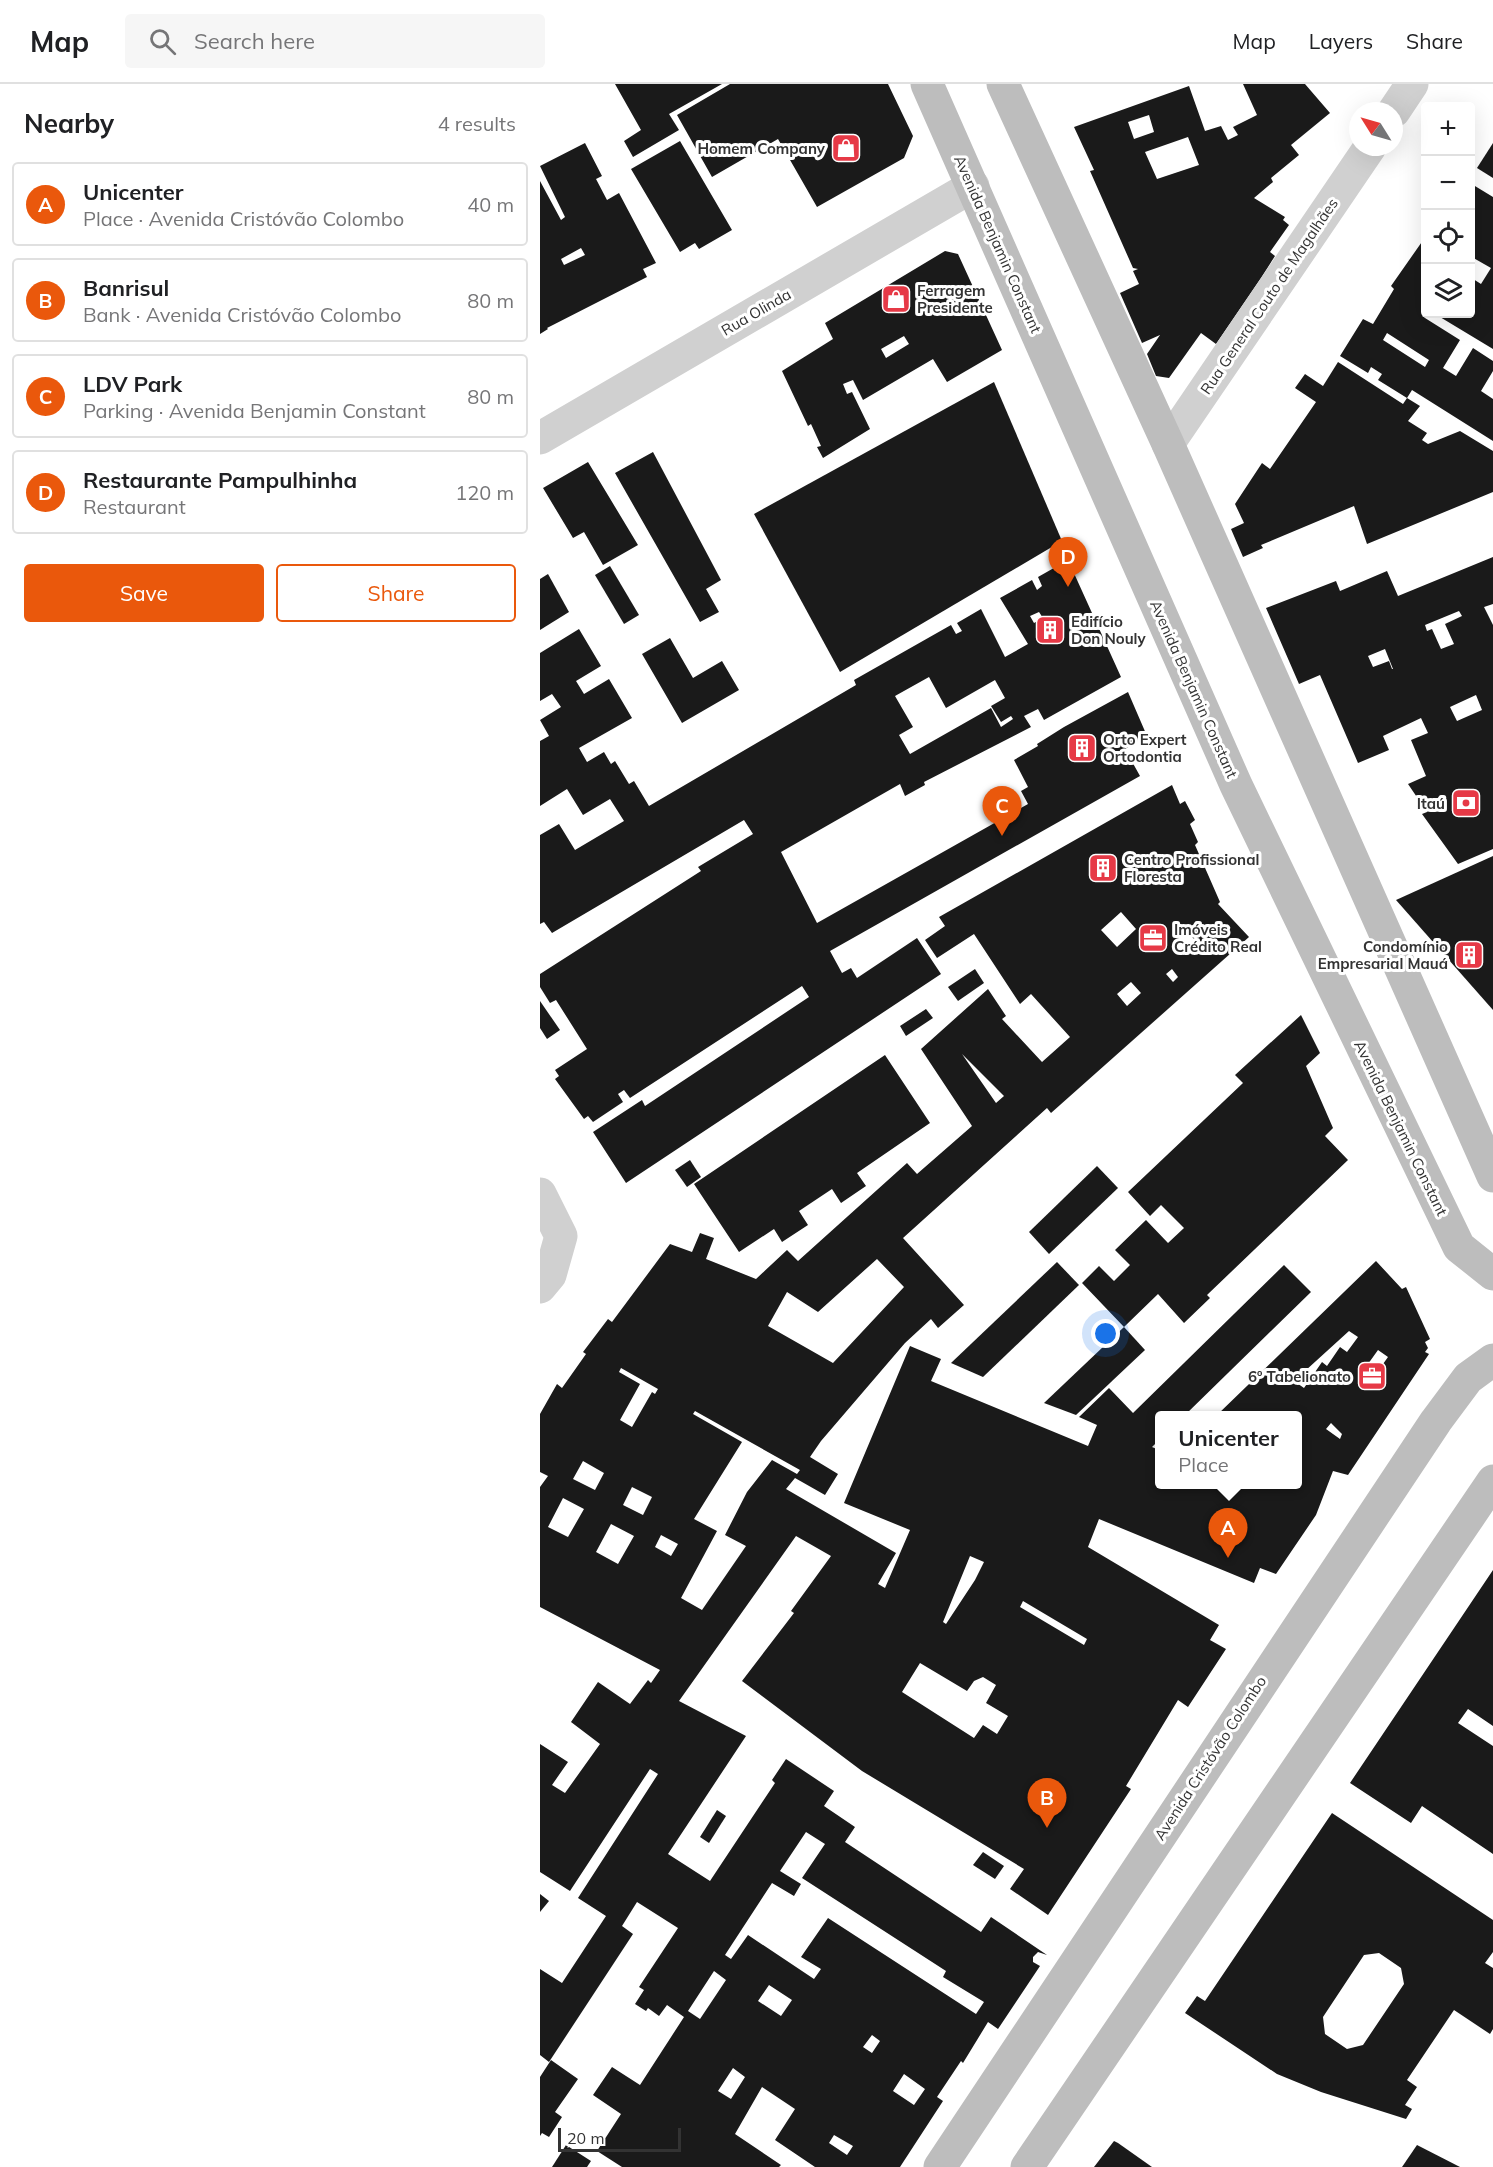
<!DOCTYPE html>
<meta charset="utf-8">
<style>
body{margin:0;font-family:Mulish,sans-serif;background:#f6f6f6;color:#202124}
.controls{position:absolute;right:18px;top:18px;display:grid;overflow:hidden;border-radius:6px;box-shadow:0 6px 24px #0002}
.controls button{width:54px;height:54px;display:grid;place-items:center;padding:0;border:0;border-bottom:2px solid #e0e0e0;background:#fff;color:#202124;font:30px sans-serif}
.compass{position:absolute;left:809px;top:18px;width:54px;height:54px;border-radius:50%;background:#fff;box-shadow:0 6px 24px #0002;rotate:307deg}
.scale{position:absolute;left:18px;bottom:15px;width:123px;box-sizing:border-box;padding-left:6px;border:3px solid #333;border-top:0;font-size:16px;line-height:21px;white-space:nowrap;color:#333;-webkit-text-stroke:4px #fff;paint-order:stroke}
.you{position:absolute;left:566px;top:1250px;width:21px;height:21px;margin:-15px;border:4px solid #fff;border-radius:50%;background:#1a73e8;box-shadow:0 0 0 9px #1a73e833}
.badge{display:grid;place-items:center;width:39px;height:39px;border-radius:50%;background:#ea580c;color:#fff;font-size:20px;font-weight:700}
.pin{position:absolute;translate:-50% -50px;filter:drop-shadow(0 2px 3px #0008)}
.pin::after{content:'';position:absolute;top:32px;width:21px;height:18px;background:inherit;clip-path:polygon(0 0,100% 0,50% 100%)}
.popup{position:absolute;left:615px;top:1327px;width:147px;height:78px;box-sizing:border-box;display:grid;place-content:center;border-radius:6px;background:#fff;filter:drop-shadow(0 2px 4px #0005);font-size:20px;white-space:nowrap;color:#757577}
.popup b{font-size:22px;color:#202124}
.popup::after{content:'';position:absolute;left:50%;top:100%;margin-left:-12px;border:12px solid transparent;border-top-color:#fff}
.list{margin:0;padding:0;list-style:none}
h2{display:flex;justify-content:space-between;align-items:center;height:78px;margin:0;padding:0 24px;font-size:26px}
h2 small{font-size:20px;font-weight:400;color:#757577}
.list li{display:grid;grid-template-columns:39px 1fr auto;gap:18px;align-items:center;box-sizing:border-box;height:84px;margin:0 12px 12px;padding:0 12px;border:2px solid #e0e0e0;border-radius:6px}
.list b{display:block;font-size:22px;white-space:nowrap}
.list p{margin:0;font-size:20px;white-space:nowrap;color:#757577}
.list em{font-size:20px;font-style:normal;color:#757577}
.actions{display:flex;gap:12px;padding:18px 24px}
.actions a{flex:1;padding:14px 0;border:2px solid #ea580c;border-radius:6px;text-align:center;font-size:21px;color:#ea580c}
.actions .main{background:#ea580c;color:#fff}
.icon{flex:none;width:33px;height:33px;fill:none;stroke:currentColor;stroke-width:2;stroke-linecap:round;stroke-linejoin:round}
.map{position:relative;flex:none;width:953px;height:2083px;overflow:hidden}
header{display:flex;align-items:center;gap:36px;box-sizing:border-box;height:84px;padding:0 30px;background:#fff;border-bottom:2px solid #e0e0e0}
header strong{font-size:28px}
nav{display:flex;gap:33px;margin-inline-start:auto;font-size:21px}
.search{width:420px;height:54px;background:#f6f6f6;display:flex;align-items:center;gap:15px;box-sizing:border-box;padding:0 21px;border-radius:6px;color:#757577;font-size:22px}
main{display:flex}
aside{flex:1;background:#fff}
.map>svg:first-child{display:block}
</style>
<header>
<strong>Map</strong>
<div class="search"><svg class="icon" aria-label="search" viewBox="0 0 24 24"><circle cx="10" cy="10" r="6"/><path d="M15 15l6 6"/></svg>Search here</div>
<nav><a>Map</a><a>Layers</a><a>Share</a></nav>
</header>
<main>
<aside>
<h2>Nearby<small>4 results</small></h2>
<ul class="list">
<li><span class="badge">A</span><div><b>Unicenter</b><p>Place · Avenida Cristóvão Colombo</p></div><em>40 m</em></li>
<li><span class="badge">B</span><div><b>Banrisul</b><p>Bank · Avenida Cristóvão Colombo</p></div><em>80 m</em></li>
<li><span class="badge">C</span><div><b>LDV Park</b><p>Parking · Avenida Benjamin Constant</p></div><em>80 m</em></li>
<li><span class="badge">D</span><div><b>Restaurante Pampulhinha</b><p>Restaurant</p></div><em>120 m</em></li>
</ul>
<div class="actions"><a class="main">Save</a><a>Share</a></div>
</aside>
<div class="map">
<svg width="953" height="2083" viewBox="0 0 953 2083">
<rect width="100%" height="100%" fill="#fff"/>
<!-- building -->
<g fill="#1a1a1a" fill-rule="evenodd">
<polygon points="75,0 182,0 129,30 139,46 93,73 84,57 101,46"/>
<polygon points="190,0 348,0 373,52 364,74 277,123 238,55 172,93 137,31"/>
<path d="M 703,0 L 765,0 L 790,29 L 751,61 L 759,71 L 731,94 L 733,98 L 714,114 L 745,133 L 743,136 L 749,141 L 730,168 L 735,172 L 721,194 L 676,260 L 661,249 L 629,294 L 616,292 L 607,270 L 620,251 L 602,259 L 580,209 L 599,200 L 593,187 L 598,185 L 593,184 L 550,87 L 554,86 L 534,43 L 649,2 L 665,47 L 681,42 L 688,56 L 698,51 L 693,43 L 717,31 ZM 609,31 L 614,48 L 594,55 L 588,38 ZM 648,53 L 659,81 L 617,95 L 605,68 Z"/>
<polygon points="140,57 192,146 159,165 155,159 140,168 91,85"/>
<path d="M 45,59 L 62,92 L 56,95 L 67,116 L 79,109 L 116,179 L 103,185 L 107,193 L 7,244 L 8,245 L 0,250 L 0,97 L 21,136 L 25,133 L 0,82 ZM 41,164 L 45,171 L 24,181 L 21,175 Z"/>
<polygon points="953,59 953,94 937,84"/>
<polygon points="930,99 953,113 953,265 895,230 930,230 930,193 941,200 951,184 930,172"/>
<path d="M 886,152 L 886,230 L 888,230 L 885,234 L 920,256 L 903,284 L 916,292 L 933,264 L 953,277 L 953,287 L 941,307 L 953,315 L 953,357 L 872,306 L 867,314 L 838,296 L 842,290 L 831,283 L 828,289 L 800,272 L 823,235 L 833,240 L 854,205 L 851,202 ZM 847,249 L 889,276 L 885,283 L 843,256 Z"/>
<path d="M 405,167 L 418,170 L 462,266 L 407,298 L 393,275 L 323,316 L 313,296 L 303,300 L 307,310 L 312,308 L 330,345 L 283,374 L 277,363 L 281,362 L 271,340 L 268,342 L 242,287 L 293,255 L 285,239 ZM 364,252 L 369,260 L 346,274 L 341,265 Z"/>
<polygon points="798,278 863,320 867,314 880,322 868,337 887,349 882,356 888,360 920,347 953,367 953,408 827,460 814,422 721,461 723,464 703,473 691,445 704,439 695,420 722,379 730,385 776,318 755,304 765,290 783,302"/>
<polygon points="454,298 522,457 300,588 214,430"/>
<polygon points="113,368 181,496 166,505 179,528 160,538 75,389"/>
<polygon points="48,378 98,461 63,481 44,448 33,454 3,404"/>
<path d="M 953,473 L 953,520 L 944,523 L 953,541 L 953,765 L 918,780 L 882,730 L 887,728 L 868,700 L 886,692 L 871,656 L 888,649 L 881,634 L 843,652 L 849,666 L 818,679 L 780,591 L 759,600 L 726,524 L 796,497 L 800,507 L 847,487 L 858,512 ZM 919,527 L 922,532 L 905,540 L 914,560 L 901,565 L 892,545 L 887,547 L 885,541 ZM 845,565 L 853,585 L 852,585 L 849,577 L 833,583 L 828,572 ZM 936,611 L 942,626 L 917,637 L 910,623 Z"/>
<path d="M 528,476 L 581,593 L 504,636 L 498,625 L 484,632 L 491,643 L 384,698 L 385,701 L 365,712 L 360,700 L 241,768 L 277,839 L 488,720 L 481,707 L 488,703 L 474,676 L 498,662 L 497,660 L 524,643 L 588,608 L 607,652 L 585,665 L 600,692 L 290,867 L 302,889 L 311,884 L 317,894 L 377,854 L 401,890 L 86,1099 L 53,1048 L 102,1016 L 105,1022 L 269,913 L 262,902 L 90,1014 L 84,1006 L 78,1010 L 83,1018 L 53,1038 L 48,1032 L 44,1035 L 15,995 L 19,992 L 15,986 L 47,965 L 16,916 L 10,919 L 0,903 L 0,890 L 161,787 L 158,783 L 213,750 L 204,736 L 12,849 L 4,838 L 0,840 L 0,751 L 19,740 L 35,766 L 84,737 L 70,715 L 43,731 L 27,705 L 0,722 L 0,657 L 9,652 L 0,636 L 21,623 L 12,610 L 0,617 L 0,569 L 39,545 L 61,582 L 36,597 L 44,610 L 69,595 L 92,634 L 39,664 L 47,678 L 64,668 L 71,680 L 75,677 L 89,700 L 94,697 L 109,722 L 316,601 L 314,596 L 411,541 L 416,550 L 422,547 L 417,539 L 441,525 L 465,573 L 488,560 L 460,514 L 492,496 L 497,506 L 502,502 L 498,493 ZM 499,528 L 503,534 L 494,539 L 490,532 ZM 389,593 L 406,624 L 455,596 L 465,614 L 451,622 L 461,638 L 471,632 L 473,635 L 461,643 L 451,624 L 370,670 L 359,651 L 373,643 L 355,612 Z"/>
<polygon points="70,482 99,531 84,540 55,491"/>
<polygon points="8,490 29,528 0,546 0,495"/>
<polygon points="130,554 153,594 182,577 199,606 142,639 102,570"/>
<path d="M 632,701 L 640,720 L 645,717 L 655,736 L 650,740 L 658,758 L 655,761 L 680,818 L 678,820 L 709,853 L 511,1029 L 507,1024 L 363,1154 L 424,1221 L 398,1244 L 391,1235 L 365,1259 L 281,1357 L 270,1373 L 298,1390 L 285,1411 L 255,1394 L 246,1405 L 356,1469 L 338,1500 L 345,1504 L 370,1446 L 304,1419 L 370,1262 L 401,1275 L 391,1297 L 548,1362 L 557,1341 L 539,1333 L 569,1304 L 593,1329 L 744,1181 L 771,1208 L 644,1332 L 619,1332 L 619,1356 L 612,1363 L 619,1366 L 619,1400 L 757,1400 L 757,1332 L 676,1332 L 836,1177 L 862,1205 L 866,1203 L 890,1255 L 885,1258 L 888,1264 L 885,1268 L 889,1270 L 808,1391 L 793,1387 L 776,1431 L 736,1490 L 720,1484 L 714,1499 L 559,1435 L 548,1463 L 679,1541 L 670,1556 L 686,1565 L 648,1623 L 638,1616 L 586,1702 L 591,1705 L 508,1831 L 470,1805 L 484,1785 L 322,1687 L 202,1597 L 254,1529 L 251,1527 L 291,1472 L 256,1452 L 139,1617 L 206,1652 L 128,1770 L 170,1797 L 235,1699 L 232,1696 L 246,1675 L 294,1707 L 284,1722 L 315,1743 L 305,1758 L 441,1848 L 451,1833 L 507,1871 L 498,1868 L 493,1873 L 493,1878 L 500,1882 L 458,1945 L 448,1938 L 423,1979 L 421,1977 L 397,2013 L 403,2017 L 360,2083 L 275,2083 L 235,2056 L 255,2025 L 222,2003 L 195,2050 L 241,2081 L 239,2083 L 82,2083 L 57,2067 L 81,2030 L 53,2011 L 72,1983 L 100,2001 L 144,1933 L 127,1921 L 119,1932 L 108,1924 L 106,1927 L 95,1920 L 104,1906 L 99,1903 L 138,1844 L 97,1818 L 82,1842 L 93,1850 L 9,1978 L 0,1971 L 0,1885 L 22,1899 L 66,1832 L 38,1814 L 118,1690 L 110,1685 L 30,1807 L 0,1788 L 0,1660 L 28,1678 L 12,1701 L 25,1709 L 60,1660 L 31,1638 L 58,1598 L 90,1620 L 108,1596 L 111,1599 L 120,1586 L 0,1523 L 0,1403 L 8,1392 L 0,1388 L 0,1330 L 17,1300 L 22,1304 L 46,1270 L 43,1268 L 68,1235 L 72,1238 L 130,1160 L 152,1168 L 160,1149 L 174,1154 L 166,1175 L 216,1195 L 247,1166 L 258,1177 L 367,1079 L 377,1090 L 432,1042 L 381,965 L 448,905 L 466,932 L 462,935 L 502,978 L 530,953 L 491,910 L 480,920 L 434,850 L 397,874 L 385,856 L 405,842 L 399,833 ZM 581,828 L 596,845 L 577,863 L 561,846 ZM 647,847 L 657,859 L 643,871 L 633,860 ZM 632,885 L 638,893 L 633,898 L 626,890 ZM 591,898 L 601,909 L 587,922 L 577,910 ZM 422,970 L 464,1012 L 456,1019 ZM 337,1175 L 364,1203 L 293,1279 L 228,1242 L 247,1208 L 278,1228 ZM 809,1247 L 818,1253 L 807,1268 L 800,1263 L 787,1282 L 782,1278 L 764,1304 L 754,1297 ZM 838,1266 L 848,1273 L 838,1287 L 828,1280 ZM 81,1284 L 118,1305 L 115,1310 L 112,1308 L 92,1343 L 80,1336 L 100,1300 L 79,1288 ZM 155,1327 L 260,1386 L 257,1390 L 232,1376 L 207,1408 L 185,1451 L 206,1462 L 162,1526 L 141,1514 L 177,1447 L 154,1435 L 202,1358 L 153,1330 ZM 791,1339 L 802,1350 L 800,1355 L 786,1345 ZM 43,1377 L 64,1389 L 55,1406 L 33,1395 ZM 92,1403 L 112,1413 L 103,1431 L 83,1421 ZM 23,1414 L 44,1425 L 28,1453 L 8,1443 ZM 71,1440 L 94,1452 L 78,1480 L 56,1468 ZM 121,1451 L 138,1460 L 131,1472 L 115,1463 ZM 430,1472 L 444,1478 L 435,1496 L 406,1540 L 403,1538 ZM 483,1517 L 547,1555 L 544,1561 L 480,1523 ZM 380,1579 L 427,1607 L 434,1597 L 443,1593 L 456,1601 L 446,1619 L 468,1632 L 457,1650 L 443,1641 L 434,1654 L 362,1608 ZM 266,1748 L 285,1760 L 262,1794 L 406,1887 L 403,1893 L 444,1918 L 436,1930 L 288,1834 L 261,1873 L 281,1885 L 274,1895 L 208,1851 L 191,1875 L 185,1871 L 232,1799 L 254,1812 L 261,1800 L 240,1787 ZM 174,1887 L 186,1896 L 160,1935 L 148,1927 ZM 229,1901 L 252,1916 L 241,1932 L 218,1917 ZM 332,1951 L 340,1957 L 332,1969 L 323,1963 ZM 193,1984 L 205,1993 L 191,2015 L 178,2007 ZM 364,1990 L 385,2005 L 374,2021 L 353,2007 ZM 294,2051 L 313,2062 L 307,2071 L 289,2059 Z"/>
<polygon points="953,772 953,926 856,816"/>
<polygon points="435,885 444,899 418,917 408,903"/>
<polygon points="0,917 20,946 7,955 0,944"/>
<polygon points="386,925 393,934 366,952 360,942"/>
<polygon points="761,931 780,969 766,982 793,1044 785,1052 808,1076 667,1211 670,1214 644,1239 618,1210 584,1243 542,1199 559,1182 574,1197 590,1181 575,1166 606,1136 628,1159 644,1144 621,1121 610,1132 588,1108 703,999 695,991"/>
<polygon points="345,971 390,1039 317,1089 326,1102 301,1119 292,1105 259,1127 268,1141 242,1158 234,1145 199,1168 154,1100"/>
<polygon points="150,1076 161,1093 147,1103 135,1086"/>
<polygon points="557,1082 578,1104 509,1170 489,1148"/>
<polygon points="517,1178 539,1201 443,1293 411,1279"/>
<polygon points="584,1243 605,1266 536,1331 504,1319"/>
<polygon points="953,1486 953,1642 928,1625 918,1639 953,1662 953,1770 882,1722 871,1739 810,1699"/>
<polygon points="177,1726 186,1732 169,1759 160,1753"/>
<path d="M 792,1729 L 953,1836 L 953,1868 L 945,1879 L 953,1884 L 953,1945 L 950,1950 L 914,1926 L 867,1996 L 877,2003 L 865,2021 L 872,2025 L 866,2035 L 781,2008 L 737,1990 L 645,1929 L 657,1912 L 665,1917 ZM 839,1869 L 861,1884 L 864,1900 L 823,1961 L 807,1965 L 785,1950 L 783,1933 L 824,1871 Z"/>
<polygon points="443,1768 464,1782 455,1795 433,1781"/>
<polygon points="0,1810 9,1817 0,1828"/>
<polygon points="11,1976 38,1995 15,2028 22,2033 9,2053 2,2049 0,2052 0,1993"/>
<polygon points="574,2057 578,2059 612,2083 554,2083"/>
<polygon points="26,2061 51,2077 47,2083 12,2083"/>
<polygon points="877,2061 920,2083 862,2083"/>
</g>
<g fill="none" stroke-linecap="round" stroke-linejoin="round">
<!-- minor -->
<g stroke="#d0d0d0" stroke-width="33">
<polyline points="854,27 872,0"/>
<polyline points="0,354 433,102"/>
<polyline points="628,360 830,63"/>
<polyline points="0,1110 21,1152 10,1191 0,1203"/>
</g>
<!-- secondary -->
<g stroke="#bdbdbd" stroke-width="33">
<polyline points="387,0 696,701 919,1163 953,1190"/>
<polyline points="463,0 628,360 953,1092"/>
<polyline points="400,2083 896,1337 928,1294 953,1276"/>
<polyline points="487,2083 953,1397"/>
</g>
</g>
<!-- icons -->
<defs>
<g id="shop-square" transform="scale(1.5)"><rect x="-9" y="-9" width="18" height="18" rx="4" fill="#e63946" stroke="#fff"/><path d="M-5-2.5h2.3a2.7 3.5 0 0 1 5.4 0H5L5.5 6h-11ZM-1.5-2.5h3a1.5 2.3 0 0 0-3 0Z" fill="#fff"/></g>
<g id="building-square" transform="scale(1.5)"><rect x="-9" y="-9" width="18" height="18" rx="4" fill="#e63946" stroke="#fff"/><path d="M-4-6H4V6H1V3H-1V6H-4ZM-2.5-4.3h1.7v1.8h-1.7ZM.8-4.3h1.7v1.8H.8ZM-2.5-1h1.7V.8h-1.7ZM.8-1h1.7V.8H.8Z" fill="#fff"/></g>
<g id="bank-square" transform="scale(1.5)"><rect x="-9" y="-9" width="18" height="18" rx="4" fill="#e63946" stroke="#fff"/><path d="M-6-4H6V4H-6ZM0-2.3a2.3 2.3 0 1 0 0 4.6a2.3 2.3 0 1 0 0-4.6Z" fill="#fff"/></g>
<g id="office-square" transform="scale(1.5)"><rect x="-9" y="-9" width="18" height="18" rx="4" fill="#e63946" stroke="#fff"/><path d="M-6-3h4V-5.5h4V-3h4V5H-6ZM-1-4.5V-3h2v-1.5ZM-6 0V1H6V0Z" fill="#fff"/></g>
</defs>
<g fill-rule="evenodd">
<use href="#shop-square" x="306" y="64"/>
<use href="#shop-square" x="356" y="215"/>
<use href="#building-square" x="510" y="546"/>
<use href="#building-square" x="542" y="664"/>
<use href="#bank-square" x="926" y="719"/>
<use href="#building-square" x="563" y="784"/>
<use href="#office-square" x="613" y="854"/>
<use href="#building-square" x="929" y="871"/>
<use href="#office-square" x="832" y="1292"/>
</g>
<g text-anchor="middle" dominant-baseline="central" stroke-width="6" stroke-linejoin="round" paint-order="stroke">
<!-- poi labels -->
<g font-size="15" font-weight="bold" fill="#333" stroke="#fff" text-anchor="start">
<text x="285" y="64" text-anchor="end">Homem Company</text>
<text x="377" y="206">Ferragem<tspan x="377" dy="17">Presidente</tspan></text>
<text x="531" y="537">Edifício<tspan x="531" dy="17">Don Nouly</tspan></text>
<text x="563" y="655">Orto Expert<tspan x="563" dy="17">Ortodontia</tspan></text>
<text x="905" y="719" text-anchor="end">Itaú</text>
<text x="584" y="775">Centro Profissional<tspan x="584" dy="17">Floresta</tspan></text>
<text x="634" y="845">Imóveis<tspan x="634" dy="17">Crédito Real</tspan></text>
<text x="908" y="862" text-anchor="end">Condomínio<tspan x="908" dy="17">Empresarial Mauá</tspan></text>
<text x="811" y="1292" text-anchor="end">6º Tabelionato</text>
</g>
<!-- street labels -->
<g font-size="15" fill="#333" stroke="#fff">
<text transform="translate(458 160) rotate(66)">Avenida Benjamin Constant</text>
<text transform="translate(729 212) rotate(-56)">Rua General Couto de Magalhães</text>
<text transform="translate(216 228) rotate(-30)">Rua Olinda</text>
<text transform="translate(654 605) rotate(66)">Avenida Benjamin Constant</text>
<text transform="translate(861 1044) rotate(64)">Avenida Benjamin Constant</text>
<text transform="translate(670 1674) rotate(-57)">Avenida Cristóvão Colombo</text>
</g>
</g>
</svg>
<div class="controls">
<button>+</button>
<button>−</button>
<button><svg class="icon" aria-label="locate" viewBox="0 0 24 24"><circle cx="12" cy="12" r="6"/><path d="M12 2v4M12 18v4M2 12h4M18 12h4"/></svg></button>
<button><svg class="icon" aria-label="layers" viewBox="0 0 24 24"><path d="M12 4l9 5-9 5-9-5zM3 14l9 5 9-5"/></svg></button>
</div>
<svg class="compass" viewBox="-18 -18 36 36"><path d="M0-13l5 13h-10z" fill="#e53935"/><path d="M0 13l5-13h-10z" fill="#757577"/></svg>
<div class="scale">20 m</div>
<div class="you"></div>
<div class="pin badge" style="left:688px;top:1474px">A</div>
<div class="popup"><b>Unicenter</b>Place</div>
<div class="pin badge" style="left:507px;top:1744px">B</div>
<div class="pin badge" style="left:462px;top:752px">C</div>
<div class="pin badge" style="left:528px;top:503px">D</div>
</div>
</main>
